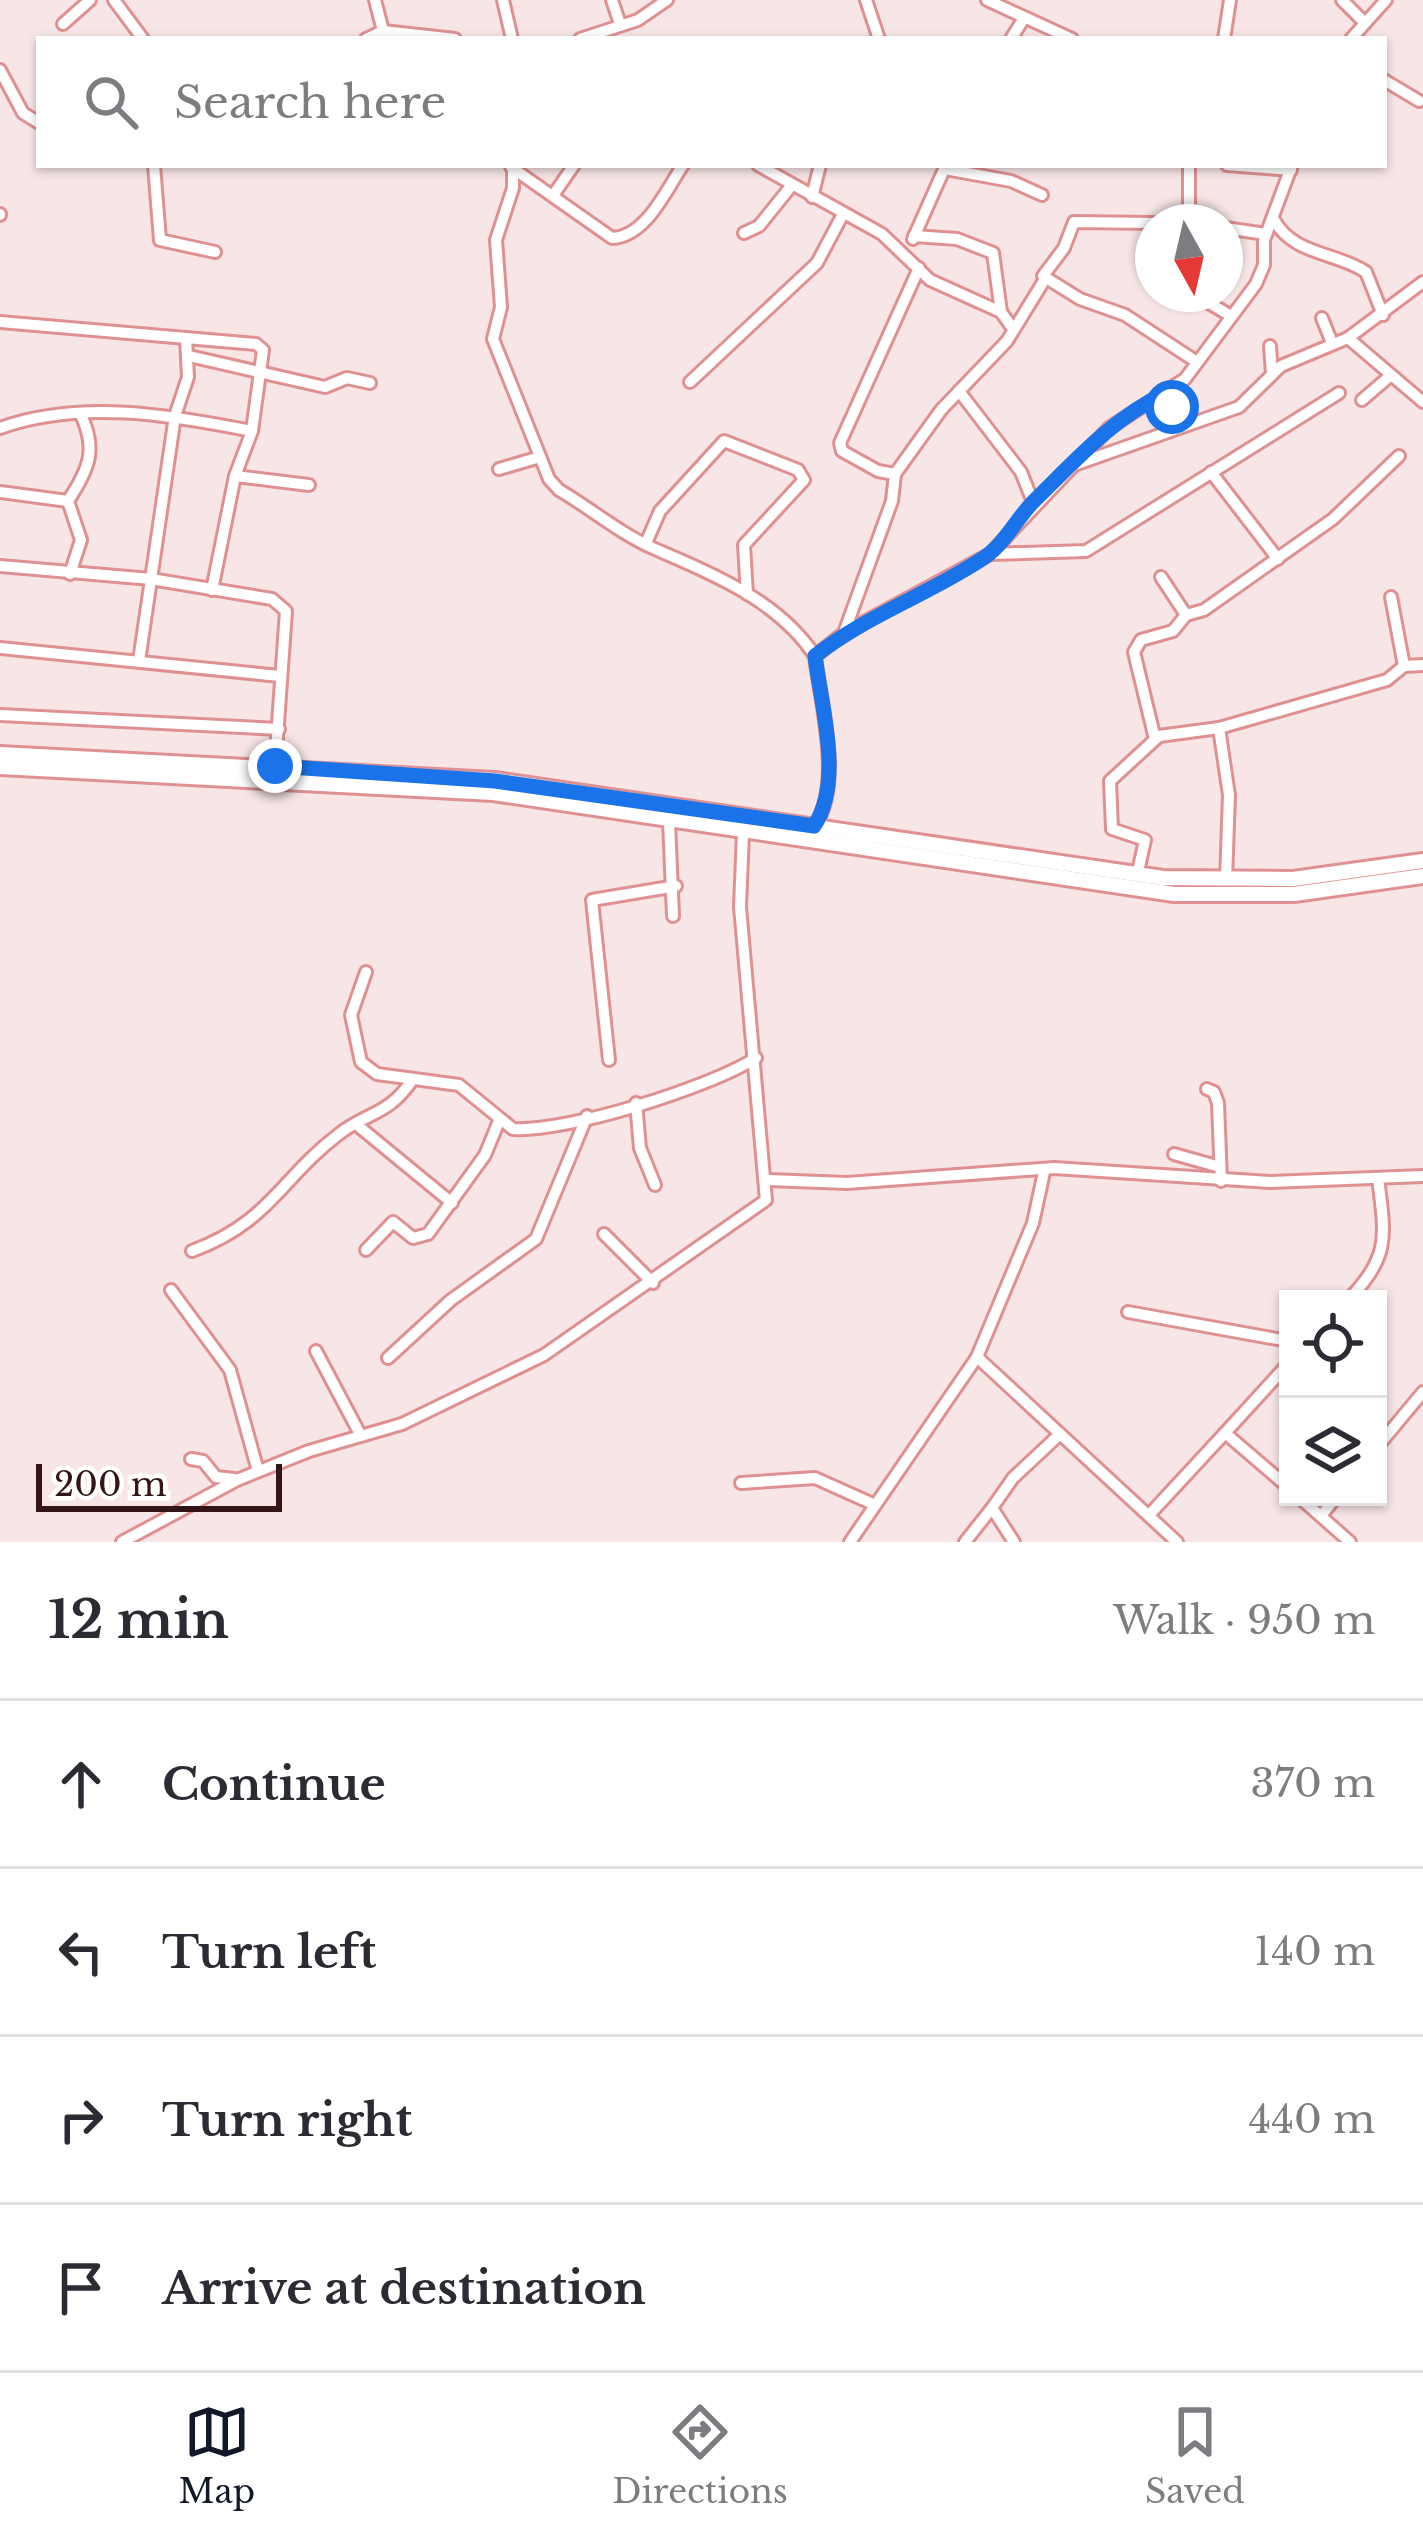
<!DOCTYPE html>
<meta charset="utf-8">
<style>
body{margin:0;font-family:"Libre Baskerville",serif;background:#f7f7f7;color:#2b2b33}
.controls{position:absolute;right:36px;bottom:36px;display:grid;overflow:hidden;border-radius:0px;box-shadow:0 3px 9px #0004}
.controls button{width:108px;height:108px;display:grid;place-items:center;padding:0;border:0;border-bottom:3px solid #e1e1e2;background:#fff;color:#2b2b33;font:60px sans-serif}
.compass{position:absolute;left:1135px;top:204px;width:108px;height:108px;border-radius:50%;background:#fff;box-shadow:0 3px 9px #0004;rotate:172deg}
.scale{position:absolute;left:36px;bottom:30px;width:246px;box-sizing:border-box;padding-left:12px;border:6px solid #331516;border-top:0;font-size:33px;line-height:42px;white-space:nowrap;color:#331516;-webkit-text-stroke:9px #fff;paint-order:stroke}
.stop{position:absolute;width:36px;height:36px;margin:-27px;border:9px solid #1a73e8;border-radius:50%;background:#fff}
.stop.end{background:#1a73e8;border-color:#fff;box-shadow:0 3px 12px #0008}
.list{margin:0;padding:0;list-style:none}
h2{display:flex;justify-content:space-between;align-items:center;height:156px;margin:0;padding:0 48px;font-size:51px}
h2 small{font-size:39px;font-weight:400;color:#7c7c81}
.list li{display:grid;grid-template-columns:78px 1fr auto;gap:36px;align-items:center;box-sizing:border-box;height:168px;padding:0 48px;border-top:3px solid #e1e1e2}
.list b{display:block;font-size:45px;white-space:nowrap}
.list em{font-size:39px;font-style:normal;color:#7c7c81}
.icon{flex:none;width:66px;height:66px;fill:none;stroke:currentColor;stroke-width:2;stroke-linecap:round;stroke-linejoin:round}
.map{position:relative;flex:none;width:1423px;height:1542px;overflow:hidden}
.search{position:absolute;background:#fff;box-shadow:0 3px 9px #0004;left:36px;right:36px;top:36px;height:132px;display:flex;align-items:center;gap:30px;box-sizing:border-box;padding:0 42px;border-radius:0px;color:#7c7c81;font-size:45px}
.sheet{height:828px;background:#fff}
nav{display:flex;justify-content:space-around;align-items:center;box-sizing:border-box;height:168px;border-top:3px solid #e1e1e2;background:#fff;font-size:33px;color:#7c7c81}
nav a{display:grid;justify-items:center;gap:6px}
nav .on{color:#111827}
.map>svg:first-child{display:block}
</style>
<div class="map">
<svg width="1423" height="1542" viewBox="0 0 1423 1542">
<rect width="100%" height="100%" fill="#f8e6e6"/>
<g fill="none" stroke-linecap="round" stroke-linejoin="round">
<!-- minor casing -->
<g stroke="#df9191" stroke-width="16">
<g id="minor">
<polyline points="114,0 143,39"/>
<polyline points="375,0 383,31"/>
<polyline points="503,0 512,39"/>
<polyline points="612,0 620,24"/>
<polyline points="866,0 879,39"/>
<polyline points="987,0 1072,39"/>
<polyline points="1342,0 1365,23"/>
<polyline points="63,24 90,0"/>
<polyline points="366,39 383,31 455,39"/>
<polyline points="580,39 638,20 667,0"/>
<polyline points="1011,39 1024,18"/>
<polyline points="1224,39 1230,0"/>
<polyline points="1351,39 1386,0"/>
<polyline points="0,70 23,113 39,123"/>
<polyline points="1384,80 1419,101"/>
<polyline points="154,165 160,240 215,252"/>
<polyline points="758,165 882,234 930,280 1001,312 1011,326"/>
<polyline points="1227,165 1291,170"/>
<path d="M 511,167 L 612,238 C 646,237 666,190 683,165"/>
<path d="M 513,168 L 513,188 L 496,240 L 501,307 L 493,339 L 549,479 L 559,490 C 590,508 622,535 655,549 C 713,574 779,601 815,656"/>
<polyline points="945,169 1011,181 1042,195"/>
<polyline points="554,194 574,165"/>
<polyline points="812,197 820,165"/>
<polyline points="0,215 0,214"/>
<path d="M 1274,220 C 1293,255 1336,252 1366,272 L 1383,315"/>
<polyline points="1189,222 1189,165"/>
<polyline points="1153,223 1074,222 1064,248 1043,276 1080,299 1125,315 1197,362"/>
<polyline points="1225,228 1266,234"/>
<polyline points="744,233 759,226 792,185"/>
<polyline points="914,236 957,239 993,253 1001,312"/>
<polyline points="913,239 946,165"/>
<polyline points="1194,294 1231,316"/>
<polyline points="1322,318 1332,343"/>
<polyline points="0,322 256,344 263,350 252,431 235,476 212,590"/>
<polyline points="1348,338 1423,402"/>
<polyline points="1270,346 1272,374"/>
<polyline points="189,356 325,387 347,378 370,383"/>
<polyline points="690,382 817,263 843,214"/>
<polyline points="959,391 1021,472 1033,502"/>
<polyline points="1164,395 1192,423"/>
<polyline points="1362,400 1390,376"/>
<path d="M 0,428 C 80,399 171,415 252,431"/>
<polyline points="1077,464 1239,407 1281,366 1348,338 1423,282"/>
<polyline points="499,469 540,457"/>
<polyline points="1211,472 1278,559"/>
<polyline points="895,474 878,471 842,451 840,443 919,268"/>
<polyline points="235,476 309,485"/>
<polyline points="0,492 68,501"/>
<path d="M 68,501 C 89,469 98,449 80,413"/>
<polyline points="68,501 81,540 70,574"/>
<polyline points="646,543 660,511 724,441 798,470 804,480 744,545 747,594"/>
<polyline points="990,554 1086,551 1339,393"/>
<polyline points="0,566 151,579 272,599 286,611 275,766"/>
<polyline points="1161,577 1186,615 1204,610 1333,519 1399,456"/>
<polyline points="1391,597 1404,666"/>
<polyline points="844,633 892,501 895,474 941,410 1007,341 1045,279"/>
<polyline points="0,648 280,676"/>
<polyline points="139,661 175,416 188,377 186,338"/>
<polyline points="0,715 279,729"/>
<polyline points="1219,728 1229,795 1226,880"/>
<polyline points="1155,739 1134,652 1141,640 1173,631 1186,615"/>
<polyline points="669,821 673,916"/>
<path d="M 815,826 C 843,781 821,707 815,656 L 844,633 L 990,554 L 1109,428 L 1185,379 L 1256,284 L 1264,265 L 1264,240 L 1292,165"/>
<polyline points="1137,876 1145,840 1112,829 1110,781 1159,736 1219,728 1387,680 1404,666 1423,665"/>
<path d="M 366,972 L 351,1015 L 361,1062 L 377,1074 L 459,1085 L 513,1129 C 568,1132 708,1088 756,1058"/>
<polyline points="609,1060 592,900 676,886"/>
<polyline points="1207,1089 1214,1092 1218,1103 1221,1181"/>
<polyline points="636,1103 640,1148 655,1185"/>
<polyline points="357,1125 452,1203"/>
<polyline points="1174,1154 1220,1167"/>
<polyline points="1044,1172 1033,1223 977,1357 1177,1542"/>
<polyline points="768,1180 847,1183 1054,1168 1270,1182 1423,1176"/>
<polyline points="604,1234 653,1283"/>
<polyline points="366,1250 393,1222 413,1238 428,1234 485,1155 499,1121"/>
<path d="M 192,1251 C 269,1223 281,1178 339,1134 C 369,1111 388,1116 413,1079"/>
<polyline points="171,1290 230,1370 258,1471"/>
<path d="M 1349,1299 C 1391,1256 1385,1235 1378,1178"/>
<polyline points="1128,1312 1288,1341"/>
<polyline points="316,1351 361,1436"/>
<polyline points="388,1358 451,1300 536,1239 587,1116"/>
<polyline points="1225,1433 1288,1364"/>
<polyline points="1378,1446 1423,1392"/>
<polyline points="191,1459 203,1461 216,1477 234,1479"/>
<polyline points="741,1483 815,1478 873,1504"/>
<polyline points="1299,1497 1350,1542"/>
<polyline points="1150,1514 1225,1433 1288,1487"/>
<polyline points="1321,1516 1336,1497"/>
<polyline points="122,1542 237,1480 309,1451 402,1424 544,1355 766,1200 740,907 743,833"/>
<polyline points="850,1542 977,1357"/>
<polyline points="965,1542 992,1508"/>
<polyline points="1014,1542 992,1508 1013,1478 1060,1434"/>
</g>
</g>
<!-- major casing -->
<g stroke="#df9191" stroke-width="20">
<g id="major">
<polyline points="0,754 495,780 1163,878 1293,879 1423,861"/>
<polyline points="0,767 493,793 1174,894 1294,894 1423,876"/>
</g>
</g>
<!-- minor -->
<use href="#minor" stroke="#fff" stroke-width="10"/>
<!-- major -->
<use href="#major" stroke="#fff" stroke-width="14"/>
</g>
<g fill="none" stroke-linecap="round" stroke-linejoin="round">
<!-- route -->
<path stroke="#1a73e8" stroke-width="15" d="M 275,766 L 495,781 L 814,826 C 844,781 821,706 815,656 C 867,615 930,594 985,557 C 1005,543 1017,518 1034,501 C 1074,462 1113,418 1164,394 L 1172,407"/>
</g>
</svg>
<div class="controls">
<button><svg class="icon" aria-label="locate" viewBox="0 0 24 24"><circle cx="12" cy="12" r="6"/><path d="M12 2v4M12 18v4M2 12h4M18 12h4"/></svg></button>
<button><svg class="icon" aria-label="layers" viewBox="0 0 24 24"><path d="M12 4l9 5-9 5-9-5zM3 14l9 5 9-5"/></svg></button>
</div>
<svg class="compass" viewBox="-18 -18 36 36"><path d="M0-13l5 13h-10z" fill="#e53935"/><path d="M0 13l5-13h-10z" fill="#7c7c81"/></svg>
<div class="scale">200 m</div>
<div class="stop" style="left:1172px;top:407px"></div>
<div class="stop end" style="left:275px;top:766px"></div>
<div class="search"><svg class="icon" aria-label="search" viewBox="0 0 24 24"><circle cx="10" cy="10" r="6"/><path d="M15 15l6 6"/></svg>Search here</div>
</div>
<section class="sheet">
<h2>12 min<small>Walk · 950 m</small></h2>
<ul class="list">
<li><svg class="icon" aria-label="ahead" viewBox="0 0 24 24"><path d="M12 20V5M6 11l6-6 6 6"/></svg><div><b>Continue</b></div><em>370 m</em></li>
<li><svg class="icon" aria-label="left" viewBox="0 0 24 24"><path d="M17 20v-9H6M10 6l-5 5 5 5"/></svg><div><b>Turn left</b></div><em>140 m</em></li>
<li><svg class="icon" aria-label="right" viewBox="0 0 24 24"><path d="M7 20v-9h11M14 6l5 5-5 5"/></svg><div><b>Turn right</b></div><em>440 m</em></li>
<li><svg class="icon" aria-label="arrive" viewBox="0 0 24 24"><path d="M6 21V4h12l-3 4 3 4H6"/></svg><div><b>Arrive at destination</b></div></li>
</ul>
</section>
<nav>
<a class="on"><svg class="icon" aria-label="map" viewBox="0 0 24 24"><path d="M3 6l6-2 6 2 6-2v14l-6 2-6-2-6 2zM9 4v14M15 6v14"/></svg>Map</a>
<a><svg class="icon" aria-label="directions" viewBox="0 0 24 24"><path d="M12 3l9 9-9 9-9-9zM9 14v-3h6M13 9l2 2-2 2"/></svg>Directions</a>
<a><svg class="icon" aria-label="saved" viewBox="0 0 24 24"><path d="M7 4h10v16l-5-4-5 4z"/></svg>Saved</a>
</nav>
